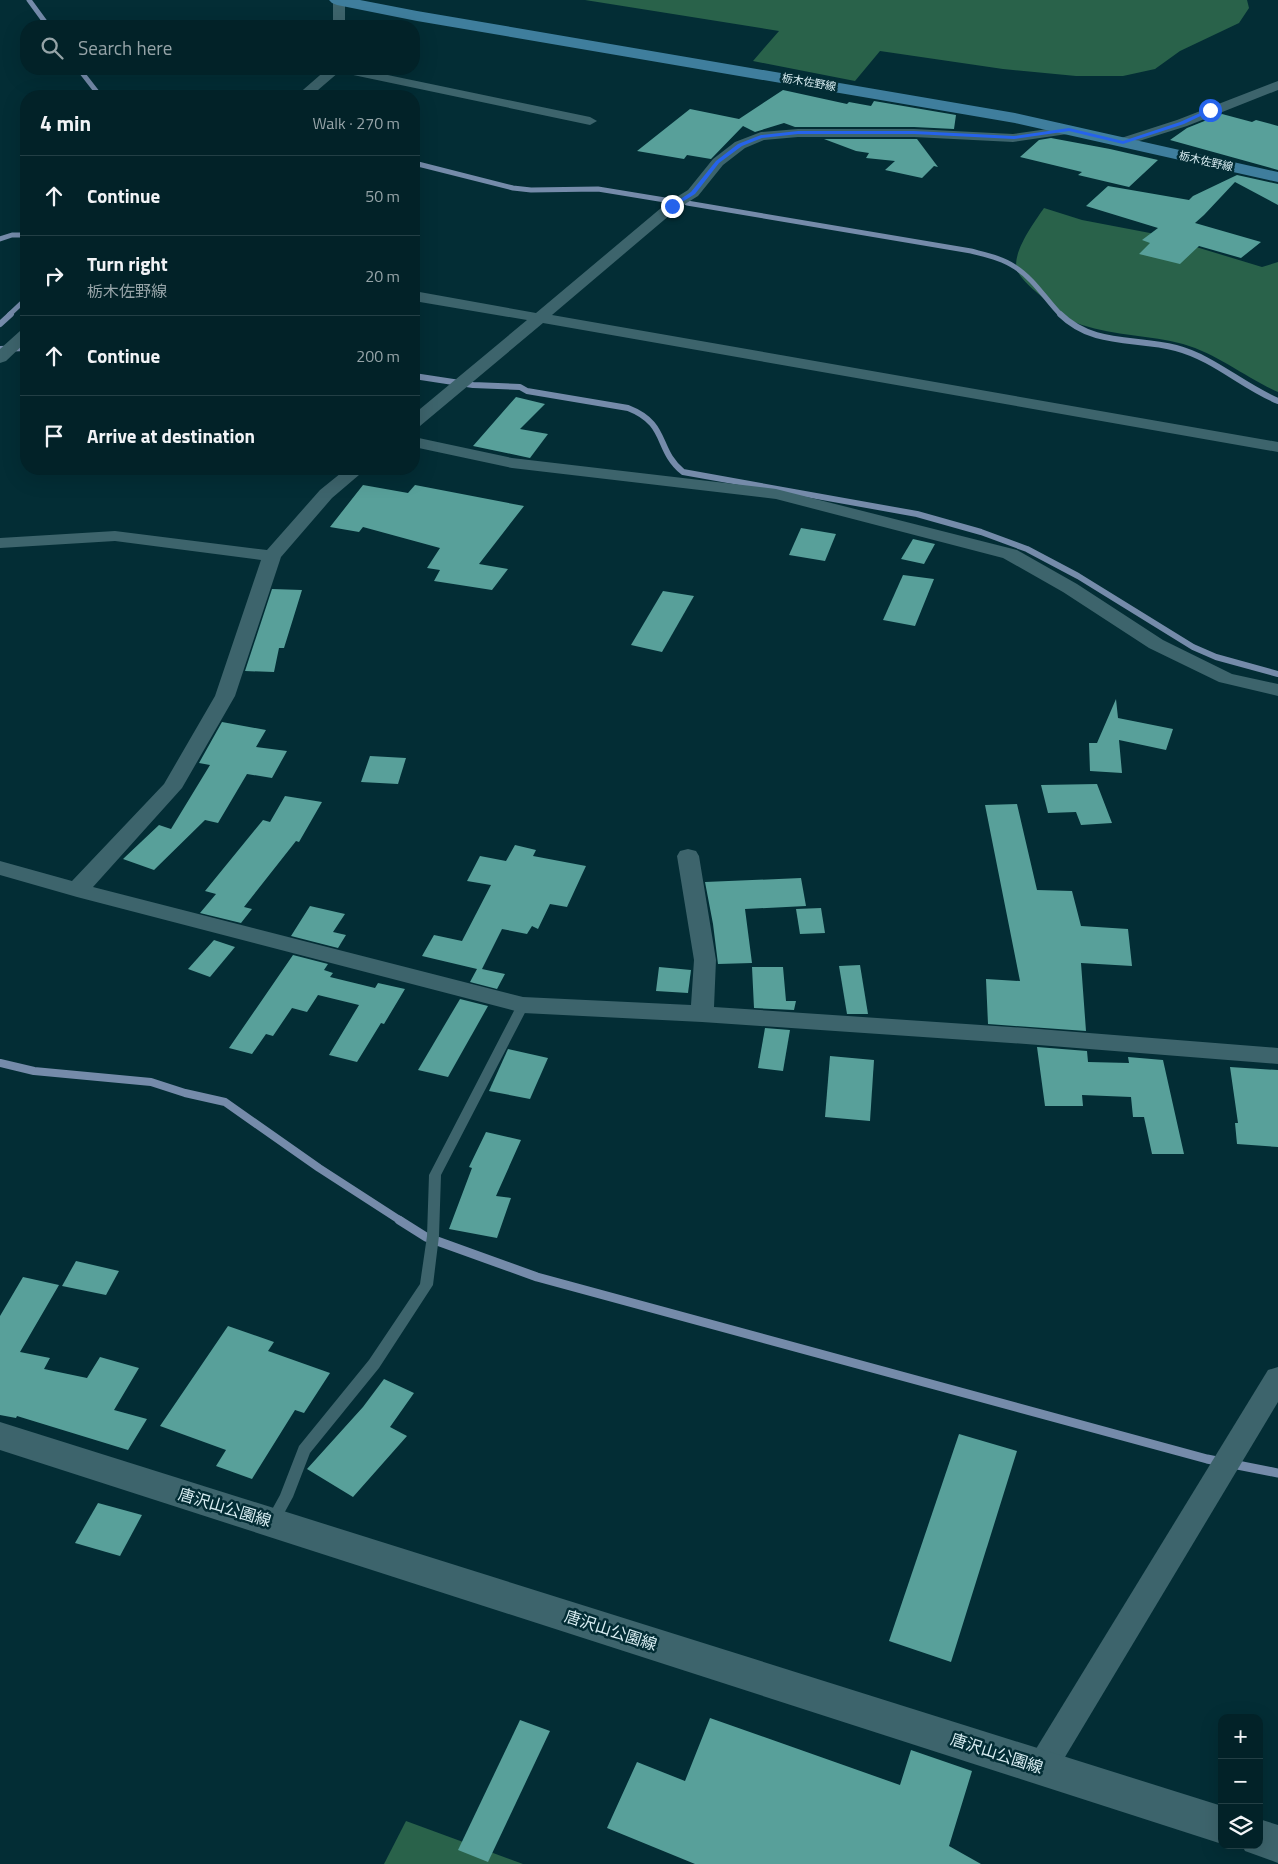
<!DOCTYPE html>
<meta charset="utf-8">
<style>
body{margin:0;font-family:"Titillium Web","Noto Sans JP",sans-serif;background:#0c2a30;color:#f1f3f6}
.controls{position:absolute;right:15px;bottom:15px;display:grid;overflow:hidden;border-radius:10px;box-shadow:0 5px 20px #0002}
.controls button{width:45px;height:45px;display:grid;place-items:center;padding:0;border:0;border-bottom:1px solid #233f45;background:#022228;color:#f1f3f6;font:25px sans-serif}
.stop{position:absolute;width:15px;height:15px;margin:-11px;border:4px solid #2563eb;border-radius:50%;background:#fff}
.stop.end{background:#2563eb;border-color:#fff;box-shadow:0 1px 5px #0008}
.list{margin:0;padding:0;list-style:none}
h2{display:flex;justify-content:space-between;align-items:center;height:65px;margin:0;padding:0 20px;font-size:21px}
h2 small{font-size:16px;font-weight:400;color:#96a4a8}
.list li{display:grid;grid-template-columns:32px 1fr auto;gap:15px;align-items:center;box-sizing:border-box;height:80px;padding:0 20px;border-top:1px solid #233f45}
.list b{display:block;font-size:19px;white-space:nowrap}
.list p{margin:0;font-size:16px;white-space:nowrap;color:#96a4a8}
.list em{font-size:16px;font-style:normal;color:#96a4a8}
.icon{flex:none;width:28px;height:28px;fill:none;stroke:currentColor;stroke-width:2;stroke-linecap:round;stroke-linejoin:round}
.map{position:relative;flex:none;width:1278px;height:1864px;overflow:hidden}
.search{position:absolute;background:#022228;box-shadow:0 5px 20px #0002;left:20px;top:20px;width:400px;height:55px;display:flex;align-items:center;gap:12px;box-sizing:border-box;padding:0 18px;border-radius:20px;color:#96a4a8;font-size:19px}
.panel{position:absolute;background:#022228;box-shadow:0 5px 20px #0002;left:20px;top:90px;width:400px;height:385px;border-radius:20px}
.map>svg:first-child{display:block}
</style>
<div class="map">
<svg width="1278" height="1864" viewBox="0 0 1278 1864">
<rect width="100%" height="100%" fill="#032d35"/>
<!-- forest -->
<g fill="#29624a">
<polygon points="585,0 1247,0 1249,8 1239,23 1180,51 1155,69 1123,76 1076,76 1003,69 880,51 855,81 753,61 779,31"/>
<path d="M 1044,208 L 1082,220 L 1150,233 L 1262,267 L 1278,262 L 1278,392 C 1246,378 1218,354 1183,344 C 1150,335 1115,336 1082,325 C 1071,322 1060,311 1051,304 C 1042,297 1023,282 1018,272 C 1009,256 1035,221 1044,208 Z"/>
<polygon points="406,1821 523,1864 384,1864"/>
</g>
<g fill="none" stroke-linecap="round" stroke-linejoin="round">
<!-- stream-far3 -->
<g stroke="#758baa" stroke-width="5">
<polyline points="29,0 48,26"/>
<polyline points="79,69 100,96"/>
<polyline points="414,163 513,188 531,190 598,189 671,201"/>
<path d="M 687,203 L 971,251 C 986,255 1002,258 1015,267 C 1034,279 1046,300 1061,315"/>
<polyline points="0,239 12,235 26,235"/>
<polyline points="9,315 26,299"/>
</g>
<!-- stream-far2 -->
<g stroke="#758baa" stroke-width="6">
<path d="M 1060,314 C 1094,347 1134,337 1176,348 C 1214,358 1242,386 1278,401"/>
<polyline points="0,324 11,314"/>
<polyline points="0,349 26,348"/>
<path d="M 414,376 L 473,385 L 520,387 L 527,391 L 628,408 C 669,424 655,449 683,472 L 917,514 L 981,532 L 1027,549 L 1078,576 L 1193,647 L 1216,657 L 1278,674"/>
</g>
<!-- stream-far1 -->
<polyline stroke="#758baa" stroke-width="8" points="0,1063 34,1071 151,1082 185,1093 225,1102 319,1168 401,1221"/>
<!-- stream -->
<polyline stroke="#758baa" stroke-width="9" points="399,1220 426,1237 537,1277 1207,1459 1278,1473"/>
</g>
<!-- building -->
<g fill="#58a09a">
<polygon points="783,90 847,104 849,102 871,106 874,101 956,115 954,129 914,127 795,127 784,123 755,132 743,126 711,159 687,155 684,159 637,151 690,109 739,119"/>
<polygon points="1222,114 1252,122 1256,120 1278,126 1278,170 1170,140 1187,128"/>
<polygon points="1051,138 1110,149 1158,160 1129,187 1078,175 1082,172 1020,157 1039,140"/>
<polygon points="824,139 917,139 938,167 934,166 922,178 885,170 895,161 866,158 869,153 856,151"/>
<polygon points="1237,175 1278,184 1278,205 1235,182 1204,215 1195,223 1261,242 1241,258 1199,246 1180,264 1139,254 1150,243 1142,240 1158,228 1086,206 1108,186 1189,200 1193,196"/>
<polygon points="516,397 545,404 520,429 548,434 530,458 473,446"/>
<polygon points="363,485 408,493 415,485 524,506 479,564 508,569 492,590 434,581 440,570 427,568 440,548 363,527 359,532 330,527"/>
<polygon points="801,528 836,534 825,561 789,555"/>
<polygon points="913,539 935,544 924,564 901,559"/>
<polygon points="903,575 934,579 915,626 883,620"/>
<polygon points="272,589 302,590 284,648 279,648 274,672 245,671"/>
<polygon points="663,591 694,596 662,652 631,645"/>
<polygon points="1116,699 1118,718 1173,729 1166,750 1119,740 1122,773 1090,771 1089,743 1097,743"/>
<polygon points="222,722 266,730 256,747 287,751 272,778 247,774 218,823 205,820 154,870 123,859 159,825 171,829 210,765 199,763"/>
<polygon points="370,756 406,758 398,784 361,782"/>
<polygon points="1097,784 1112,823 1081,825 1076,812 1048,813 1041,785"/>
<polygon points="285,796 322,802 299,842 296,841 244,907 252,909 241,923 200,913 216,894 205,891 263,820 270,822"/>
<polygon points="1017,804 1037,890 1072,891 1081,926 1128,929 1132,966 1081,963 1086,1031 988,1024 986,979 1020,981 985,805"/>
<polygon points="515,845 536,850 533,856 586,866 567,907 550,904 538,929 532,926 527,934 502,929 482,969 505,974 497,989 470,982 477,969 422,956 434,935 462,941 491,885 467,881 480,856 506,861"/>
<polygon points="801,878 806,906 745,909 752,963 718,964 713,924 705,882"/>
<polygon points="310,906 345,914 333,932 346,935 338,948 291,936"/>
<polygon points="821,908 825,933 800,934 796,909"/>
<polygon points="214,940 235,947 210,977 188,969"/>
<polygon points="293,955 328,964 324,970 333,973 330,977 375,988 378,983 405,989 384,1024 381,1023 357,1062 329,1055 359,1005 318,995 307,1012 292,1008 273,1036 266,1034 252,1054 229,1048"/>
<polygon points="860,965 868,1014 847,1014 839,966"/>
<polygon points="659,967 691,970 688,993 656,991"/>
<polygon points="752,967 783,967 786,1001 796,1001 794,1010 754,1008"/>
<polygon points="460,999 488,1006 448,1077 418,1070"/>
<polygon points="765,1028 790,1030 783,1071 758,1068"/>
<polygon points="1037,1047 1087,1051 1088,1062 1129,1063 1128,1057 1163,1060 1184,1154 1152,1154 1144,1117 1133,1117 1131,1097 1082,1095 1083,1106 1045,1106"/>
<polygon points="508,1049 548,1058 530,1099 489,1091"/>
<polygon points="830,1056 874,1060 870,1121 825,1117"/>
<polygon points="1230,1067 1278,1070 1278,1147 1237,1144 1235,1123 1238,1123"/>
<polygon points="486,1132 521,1140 496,1196 511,1198 497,1238 449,1229 472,1168 469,1167"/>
<polygon points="76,1261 119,1271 106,1295 62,1286"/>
<polygon points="23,1277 59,1285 20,1352 50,1358 44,1369 87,1378 100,1357 139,1368 114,1410 147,1419 128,1450 17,1416 16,1418 0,1415 0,1316"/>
<polygon points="228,1326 274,1342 268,1351 330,1373 304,1413 295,1410 252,1479 216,1466 226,1450 160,1426"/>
<polygon points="384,1379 414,1393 390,1427 407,1436 353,1497 307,1469 363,1407"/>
<polygon points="959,1434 1017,1451 951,1662 889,1641"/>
<polygon points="98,1503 142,1515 120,1556 75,1543"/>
<polygon points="710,1718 900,1785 911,1750 972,1771 949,1846 981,1864 695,1864 607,1828 637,1762 685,1781"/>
<polygon points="520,1720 550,1731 488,1862 458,1850"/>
</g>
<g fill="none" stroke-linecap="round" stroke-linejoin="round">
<!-- service -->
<polygon fill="#3d646c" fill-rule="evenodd" points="523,1001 529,1005 441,1175 439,1236 433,1285 379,1368 310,1453 293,1497 281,1519 276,1521 271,1519 269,1515 280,1495 299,1446 369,1360 420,1284 427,1236 429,1175 517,1005"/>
<!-- minor -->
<g fill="#3d646c" fill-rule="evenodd">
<rect x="333" y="0" width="12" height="26"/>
<polygon points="327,69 359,69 590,117 597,121 590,125 339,72 311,96 296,96"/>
<polygon points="1278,81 1278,90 1187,126 1123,146 1116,142 1118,139 1177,120"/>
<polygon points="1069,126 1074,127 1076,130 1074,133 1013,142 914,137 798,137 764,140 745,148 723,165 698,196 677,209 552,315 1278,442 1278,452 543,323 420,426 414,427 414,414 527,320 414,301 414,291 536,313 667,203 688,190 713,159 735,142 761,132 798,129 914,129 1013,134"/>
<polygon points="26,329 26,342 6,361 0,363 0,349 20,331"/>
<polygon points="414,437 512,458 776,489 1017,550 1077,584 1163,640 1232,674 1278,684 1278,696 1219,682 1149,648 1063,592 1003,558 776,499 512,468 414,447"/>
<polygon points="346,469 366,469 332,498 281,557 235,696 182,788 93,887 523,997 691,1005 694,960 677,856 680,851 688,849 696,851 699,856 716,960 714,1007 1026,1028 1278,1048 1278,1064 1026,1044 702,1022 523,1013 77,897 0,875 0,861 72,881 164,784 215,696 261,560 115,541 0,548 0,538 115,531 267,550 320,490"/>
<polygon points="1278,1367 1278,1402 1053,1777 1042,1782 1031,1777 1026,1767 1031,1757 1268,1370"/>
</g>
<!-- secondary -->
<g fill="#3d646c" fill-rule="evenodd">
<polygon points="0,1422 1222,1806 1222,1844 0,1450"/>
<polygon points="1259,1819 1278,1825 1278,1863 1245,1851 1242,1845 1259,1845"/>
</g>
<!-- primary -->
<polygon fill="#3f7e9d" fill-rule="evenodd" points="329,0 360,0 417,11 1015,113 1278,172 1278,182 1015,123 417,21 337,5 332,3"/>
</g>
<!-- route -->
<polygon fill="#2563eb" points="1209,109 1213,110 1184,124 1123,144 1069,131 1014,139 914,134 798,134 762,138 742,146 719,163 695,194 674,207 670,206 691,192 716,161 738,144 761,135 798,131 914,131 1014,136 1069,128 1123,141 1180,122"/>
<g text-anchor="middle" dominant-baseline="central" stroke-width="5" stroke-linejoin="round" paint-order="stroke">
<!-- far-street labels -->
<g font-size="11" fill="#d9eef3" stroke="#032d35">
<text transform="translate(809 82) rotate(10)">栃木佐野線</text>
<text transform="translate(1206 161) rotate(13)">栃木佐野線</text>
</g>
<!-- near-street labels -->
<g font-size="16" fill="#d9eef3" stroke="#032d35">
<text transform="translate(225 1507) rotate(17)">唐沢山公園線</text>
<text transform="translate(611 1630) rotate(18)">唐沢山公園線</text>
<text transform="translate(997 1753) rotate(18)">唐沢山公園線</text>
</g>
</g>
</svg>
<div class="controls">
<button>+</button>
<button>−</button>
<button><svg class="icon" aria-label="layers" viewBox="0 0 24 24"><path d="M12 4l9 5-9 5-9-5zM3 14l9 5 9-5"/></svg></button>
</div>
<div class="stop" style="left:1210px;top:110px"></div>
<div class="stop end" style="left:672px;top:206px"></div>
<div class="search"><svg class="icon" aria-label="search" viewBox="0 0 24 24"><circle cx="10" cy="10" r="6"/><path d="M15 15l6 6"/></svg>Search here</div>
<section class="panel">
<h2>4 min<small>Walk · 270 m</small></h2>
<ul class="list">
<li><svg class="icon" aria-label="ahead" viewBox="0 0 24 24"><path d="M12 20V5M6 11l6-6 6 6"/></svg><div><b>Continue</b></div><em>50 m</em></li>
<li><svg class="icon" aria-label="right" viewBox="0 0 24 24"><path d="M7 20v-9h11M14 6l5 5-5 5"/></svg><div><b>Turn right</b><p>栃木佐野線</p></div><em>20 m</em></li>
<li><svg class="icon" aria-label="ahead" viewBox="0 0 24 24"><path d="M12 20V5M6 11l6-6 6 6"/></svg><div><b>Continue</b></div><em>200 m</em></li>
<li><svg class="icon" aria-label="arrive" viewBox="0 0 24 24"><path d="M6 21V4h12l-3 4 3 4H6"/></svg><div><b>Arrive at destination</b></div></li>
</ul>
</section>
</div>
